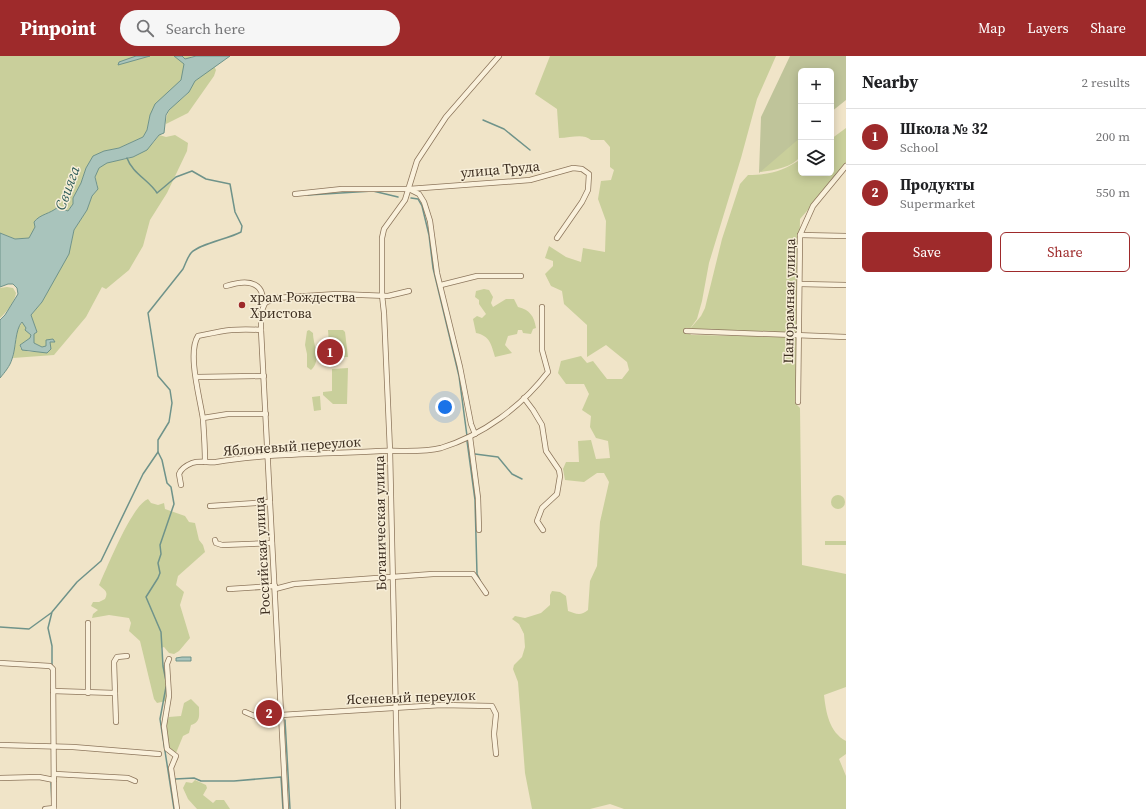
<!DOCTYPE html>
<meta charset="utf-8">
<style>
body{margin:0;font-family:"Source Serif 4",serif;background:#f6f6f6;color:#202124}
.controls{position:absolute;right:12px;top:12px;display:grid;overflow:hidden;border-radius:6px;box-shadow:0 2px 10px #0003}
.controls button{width:36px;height:36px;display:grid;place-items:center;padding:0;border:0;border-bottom:1px solid #e0e0e0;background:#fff;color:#202124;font:20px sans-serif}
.you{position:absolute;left:445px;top:351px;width:14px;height:14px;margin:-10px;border:3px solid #fff;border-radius:50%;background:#1a73e8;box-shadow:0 0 0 6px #1a73e833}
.badge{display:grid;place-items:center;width:26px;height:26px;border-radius:50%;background:#9e2a2b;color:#fff;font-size:13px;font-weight:700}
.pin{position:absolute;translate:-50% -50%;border:2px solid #fff;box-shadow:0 1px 4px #0006}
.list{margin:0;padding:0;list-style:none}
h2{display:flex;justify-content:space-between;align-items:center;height:52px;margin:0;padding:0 16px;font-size:17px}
h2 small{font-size:13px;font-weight:400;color:#757577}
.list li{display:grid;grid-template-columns:26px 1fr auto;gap:12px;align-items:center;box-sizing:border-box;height:56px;padding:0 16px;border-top:1px solid #e0e0e0}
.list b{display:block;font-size:15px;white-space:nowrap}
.list p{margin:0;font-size:13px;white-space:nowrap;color:#757577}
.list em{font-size:13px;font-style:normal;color:#757577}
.actions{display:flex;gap:8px;padding:12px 16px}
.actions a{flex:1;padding:9px 0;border:1px solid #9e2a2b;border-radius:6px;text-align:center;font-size:14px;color:#9e2a2b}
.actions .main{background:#9e2a2b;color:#fff}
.icon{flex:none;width:22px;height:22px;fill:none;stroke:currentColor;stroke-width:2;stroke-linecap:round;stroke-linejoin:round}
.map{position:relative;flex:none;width:846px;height:753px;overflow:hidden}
header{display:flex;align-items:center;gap:24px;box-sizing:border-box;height:56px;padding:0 20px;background:#9e2a2b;color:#fff}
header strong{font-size:19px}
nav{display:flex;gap:22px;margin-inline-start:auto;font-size:14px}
.search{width:280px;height:36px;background:#f6f6f6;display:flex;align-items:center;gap:10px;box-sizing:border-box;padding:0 14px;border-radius:22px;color:#757577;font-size:15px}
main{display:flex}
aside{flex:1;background:#fff}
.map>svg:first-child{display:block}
</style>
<header>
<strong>Pinpoint</strong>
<div class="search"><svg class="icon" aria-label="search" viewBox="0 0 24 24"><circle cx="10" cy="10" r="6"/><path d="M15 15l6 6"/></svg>Search here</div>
<nav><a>Map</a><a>Layers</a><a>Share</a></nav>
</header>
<main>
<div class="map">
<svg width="846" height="753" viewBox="0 0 846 753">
<rect width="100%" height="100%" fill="#f0e4c8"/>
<!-- green -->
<g fill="#c9cf9b">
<polygon points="0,0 196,0 190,1 181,24 150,59 147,74 143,81 119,92 104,95 86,112 81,127 73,142 73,148 68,155 58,151 48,159 42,160 29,182 15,183 0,177"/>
<path d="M 550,0 L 776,0 L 757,43 L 741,102 L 709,207 L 702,245 L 697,263 L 689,274 L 701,260 L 705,252 L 722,183 L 740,128 L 748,119 C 770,119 783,115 801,103 L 801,117 L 831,117 L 831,83 L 846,72 L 846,110 L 800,163 L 798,279 L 689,276 L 691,279 L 798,281 L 795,343 L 796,348 L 800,352 L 802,509 L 846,518 L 846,631 L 824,639 C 826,656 829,676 846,685 L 846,698 L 839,703 L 846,720 L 846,753 L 624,753 L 610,748 L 590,753 L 532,753 L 525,717 L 518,626 L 513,613 L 514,609 L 522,601 L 525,591 L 524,578 L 519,568 L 512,563 L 515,560 L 525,562 L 541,557 L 550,549 L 550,539 L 552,535 L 560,536 L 566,540 L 568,555 C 576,558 581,560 588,554 L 590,525 L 597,510 L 600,466 L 609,426 L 604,417 L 597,417 L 584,426 L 565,424 L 563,413 L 566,406 L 579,406 L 578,385 L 591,384 L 596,403 L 610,402 L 608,385 L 596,382 L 590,371 L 591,360 L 582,354 L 589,338 L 584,328 L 566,328 L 558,317 L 561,305 L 581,300 L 587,307 L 593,305 L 607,323 L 622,323 L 629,314 L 627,306 L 606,289 L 587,301 L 587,269 L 564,248 L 562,235 L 551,230 L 545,218 L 553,210 L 553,205 L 545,202 L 549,190 L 566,201 L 581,206 L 583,192 L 605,196 L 606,165 L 598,143 L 601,125 L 611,124 L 614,114 L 610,111 L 610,91 L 604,84 L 591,84 C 583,77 571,82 559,82 L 557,53 L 535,38 Z"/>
<path d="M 214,10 L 216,14 L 214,20 L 188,57 L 166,68 C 166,50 177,49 188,37 C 191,34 191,29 194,26 C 200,20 208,16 214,10 Z"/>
<path d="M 801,77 L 801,100 C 791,112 775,114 761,116 L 759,114 Z"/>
<path d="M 159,79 L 166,81 L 175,79 L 188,87 L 187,95 L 167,137 L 150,164 L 143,190 L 129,214 L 106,233 L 102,231 L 86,261 L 54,299 L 13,302 L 18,272 L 23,266 L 31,279 L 30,282 L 20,289 L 20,292 C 30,299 41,296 50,290 L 50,286 L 54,286 L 46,284 L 46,290 L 42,291 L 34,287 L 34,278 L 37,276 L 31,259 L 42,246 L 71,189 L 74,174 L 87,154 L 92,140 L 98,133 C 98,127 94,122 96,117 C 102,103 121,106 133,101 C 142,97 154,88 159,79 Z"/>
<path d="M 7,231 L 13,232 L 16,237 C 15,245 6,257 0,262 L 0,232 Z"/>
<path d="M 484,233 L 489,234 L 493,241 L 491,247 L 493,251 L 506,243 L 514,243 L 518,251 C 530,254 534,260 536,272 L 533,273 L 531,278 L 523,277 L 522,274 L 518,274 L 517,278 L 508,280 L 505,289 L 512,297 L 495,301 C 491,288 490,280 476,277 L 473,263 L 477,260 L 482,262 L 486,258 L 479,248 L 479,244 L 475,241 L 476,235 Z"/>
<path d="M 309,274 L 313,277 C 313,289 322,305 311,314 L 307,311 L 307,298 L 305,289 L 307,275 Z"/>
<polygon points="328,274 343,274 345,276 348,301 330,301"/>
<polygon points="348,312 347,348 333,348 323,339 323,336 332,335 332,313"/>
<polygon points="320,340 321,354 314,355 312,341"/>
<circle cx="838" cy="446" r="7"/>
<path d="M 148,443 L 151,447 L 158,449 L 164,447 L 165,453 L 185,460 L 189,466 L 195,467 L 199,484 L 203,489 L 205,496 L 178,520 L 176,529 L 184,536 L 180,549 L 190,582 L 179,595 L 174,598 L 169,597 L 164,591 L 161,592 L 168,642 L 166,645 L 157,647 L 154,643 L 140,585 L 129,575 L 131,567 L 129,562 L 109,559 L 92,562 L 93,558 L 98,554 L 91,550 L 93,546 L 99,546 L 105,543 C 109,535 104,534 99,529 L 100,527 C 108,510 132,449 148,443 Z"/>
<rect x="825" y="485" width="21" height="4"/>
<path d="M 191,643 L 199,651 C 199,659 201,666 191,669 L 189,677 L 183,680 L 176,697 L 171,699 C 166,691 164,669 169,661 L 181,660 L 184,647 Z"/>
<polygon points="195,724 206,729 207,732 203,739 213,747 216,744 224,744 230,753 197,753 188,743 183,732 186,726 192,727"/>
</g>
<!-- cemetery -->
<polygon fill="#bfc49a" points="790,0 846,0 846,44 831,56 831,15 801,15 801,81 759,117 761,61"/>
<!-- water -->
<g fill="#a9c4bc" stroke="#6f938a">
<polygon points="136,0 150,0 118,9 119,6"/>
<path d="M 174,0 L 182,0 L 185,3 L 196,0 L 230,0 L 195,25 L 189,36 L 169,54 L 166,59 L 164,77 L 159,79 L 147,94 L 133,101 L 107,107 L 99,112 L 95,121 L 98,133 L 92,140 L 87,154 L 74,174 L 69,198 L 42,246 L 31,259 L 37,276 L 34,278 L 34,287 L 42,291 L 46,290 L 46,284 L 53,283 L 55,286 L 50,286 L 51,293 L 47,297 L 22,294 L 20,289 L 30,282 L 31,279 L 25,274 L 26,272 L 22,266 C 15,273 16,293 12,303 C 10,310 5,316 0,322 L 0,264 L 5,259 L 18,238 L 17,232 L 13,228 L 8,228 L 0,231 L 0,177 L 15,183 L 29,182 L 35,171 L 34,166 C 40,158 50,158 58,151 L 68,155 L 73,148 L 73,142 L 81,127 L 86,112 L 93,100 L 104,95 L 119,92 L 143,81 L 147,74 L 150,59 L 155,48 L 181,24 L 184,8 Z"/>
<polygon points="182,601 191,601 191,605 176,605 176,602"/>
</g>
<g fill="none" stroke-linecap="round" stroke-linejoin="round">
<!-- stream -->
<g stroke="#6f938a" stroke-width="1.5">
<polyline points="483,64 504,73 530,94"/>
<path d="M 127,102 C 132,117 150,125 157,137 L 176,121 L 192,115 L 206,123 L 230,128 L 235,156 L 242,170 L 241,176 C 228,183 199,188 191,197 C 187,202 186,207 183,213 L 148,257 L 158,320 L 170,334 L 172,347 L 169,366 L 158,384 L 158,396 L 162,404 L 167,427 L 171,431 L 174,448 L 160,489 L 161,498 L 158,507 L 160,517 L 158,522 L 146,541 L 161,576 L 163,610 L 166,625"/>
<polyline points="308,139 373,135 398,141"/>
<polyline points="411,142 418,143 422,150 429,179 433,212 459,320 467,380"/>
<polyline points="467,385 475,444 477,518 480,524"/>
<polyline points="475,398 498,401 512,418 522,423"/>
<polyline points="0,571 29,573 51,557"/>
<polyline points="52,609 52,590 48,572 52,556 77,526 101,505 143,418 158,396"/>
<polyline points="166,631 160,663 174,753"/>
<polyline points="285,664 290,753"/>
<polyline points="175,723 194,722 201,725 234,725 281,721 283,753"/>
<polyline points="51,727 52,748"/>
</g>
<!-- street casing -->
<g stroke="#8d765c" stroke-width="6">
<g id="street">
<polyline points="409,133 419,138 424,146 430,165 437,217 460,311 471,368 475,378"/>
<polyline points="295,138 342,133 409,133 530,124 573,112 582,113 589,118 588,134 582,146 557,182"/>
<polyline points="800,179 846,180"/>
<polyline points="800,228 846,229"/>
<polyline points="441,229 477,220 521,220"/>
<path d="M 226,230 C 236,227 254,222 261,235 C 263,239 262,243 265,247"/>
<polyline points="265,247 261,257 261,274 286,753"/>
<polyline points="265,247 275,242 337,238 388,240 409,235"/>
<polyline points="686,275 846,281"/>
<polyline points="197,321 264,320"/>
<polyline points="524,342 533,354 542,369 546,395 559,414 560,420 557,438 542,452 537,465 543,474"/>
<polyline points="798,346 800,179 813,150 846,110"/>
<polyline points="203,362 228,358 266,358"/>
<polyline points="470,381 478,442 479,474"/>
<path d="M 205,406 C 205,391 204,377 203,363 C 200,342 187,297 198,280 C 223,275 234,272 261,274"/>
<path d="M 181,429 L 179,418 C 181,413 187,409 192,407 C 200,404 209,407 216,406 C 270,397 326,398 380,395 C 399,394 422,397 441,392 C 483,379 521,351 548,316 L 542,294 L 542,251"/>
<polyline points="210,450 270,446"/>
<polyline points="215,484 216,487 222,489 272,487"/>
<polyline points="229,533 275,530"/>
<polyline points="275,533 294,528 433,518 473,518 486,537"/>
<polyline points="88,567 88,637"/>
<polyline points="169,603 167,608 169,640 164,670 167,693 176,700 171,712 177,753"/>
<polyline points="0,607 50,610 53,613 54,753"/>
<polyline points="53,635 115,637 114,606 117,601 127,600"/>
<polyline points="115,637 116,666"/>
<polyline points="245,656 261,663 281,662"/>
<polyline points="281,659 441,649 492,650 496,658 494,678 496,698"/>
<polyline points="0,689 73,691 159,698"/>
<polyline points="55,718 128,722 135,725"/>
<polyline points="0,722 39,721 54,724"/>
<polyline points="45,753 54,752"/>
<polyline points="398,753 390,395 384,257 382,239 382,182 384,173 405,144 417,105 446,61 499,0"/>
</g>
</g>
<!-- street -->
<use href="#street" stroke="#faf1dc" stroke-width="4.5"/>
</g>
<!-- markers -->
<circle fill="#9e2a2b" stroke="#f7eed8" stroke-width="1.5" cx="242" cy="249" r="4"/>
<g text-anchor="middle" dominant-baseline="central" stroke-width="3" stroke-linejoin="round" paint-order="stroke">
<!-- street labels -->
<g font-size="14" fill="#3d2e20" stroke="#f7eed8">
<text transform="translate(500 113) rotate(-5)">улица Труда</text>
<text transform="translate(789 245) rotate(-89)">Панорамная улица</text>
<text transform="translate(292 390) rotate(-4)">Яблоневый переулок</text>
<text transform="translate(380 467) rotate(-91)">Ботаническая улица</text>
<text transform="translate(262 500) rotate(-93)">Российская улица</text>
<text transform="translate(411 641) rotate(-2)">Ясеневый переулок</text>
</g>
<!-- poi labels -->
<g font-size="14" fill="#3d2e20" stroke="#f7eed8" text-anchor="start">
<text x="250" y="241">храм Рождества<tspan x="250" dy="16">Христова</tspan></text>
</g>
<!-- water labels -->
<g font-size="15" font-style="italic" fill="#2f5d5a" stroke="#f7eed8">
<text transform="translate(67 132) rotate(-70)">Свияга</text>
</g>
</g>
</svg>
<div class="controls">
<button>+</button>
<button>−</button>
<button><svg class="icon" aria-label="layers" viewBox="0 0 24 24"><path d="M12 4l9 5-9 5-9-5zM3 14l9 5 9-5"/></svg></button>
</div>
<div class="you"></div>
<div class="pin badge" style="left:330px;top:296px">1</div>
<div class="pin badge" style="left:269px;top:657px">2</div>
</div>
<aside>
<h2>Nearby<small>2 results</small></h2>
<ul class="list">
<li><span class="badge">1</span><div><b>Школа № 32</b><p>School</p></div><em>200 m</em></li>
<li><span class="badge">2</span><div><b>Продукты</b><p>Supermarket</p></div><em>550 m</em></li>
</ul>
<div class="actions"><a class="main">Save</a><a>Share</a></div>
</aside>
</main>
